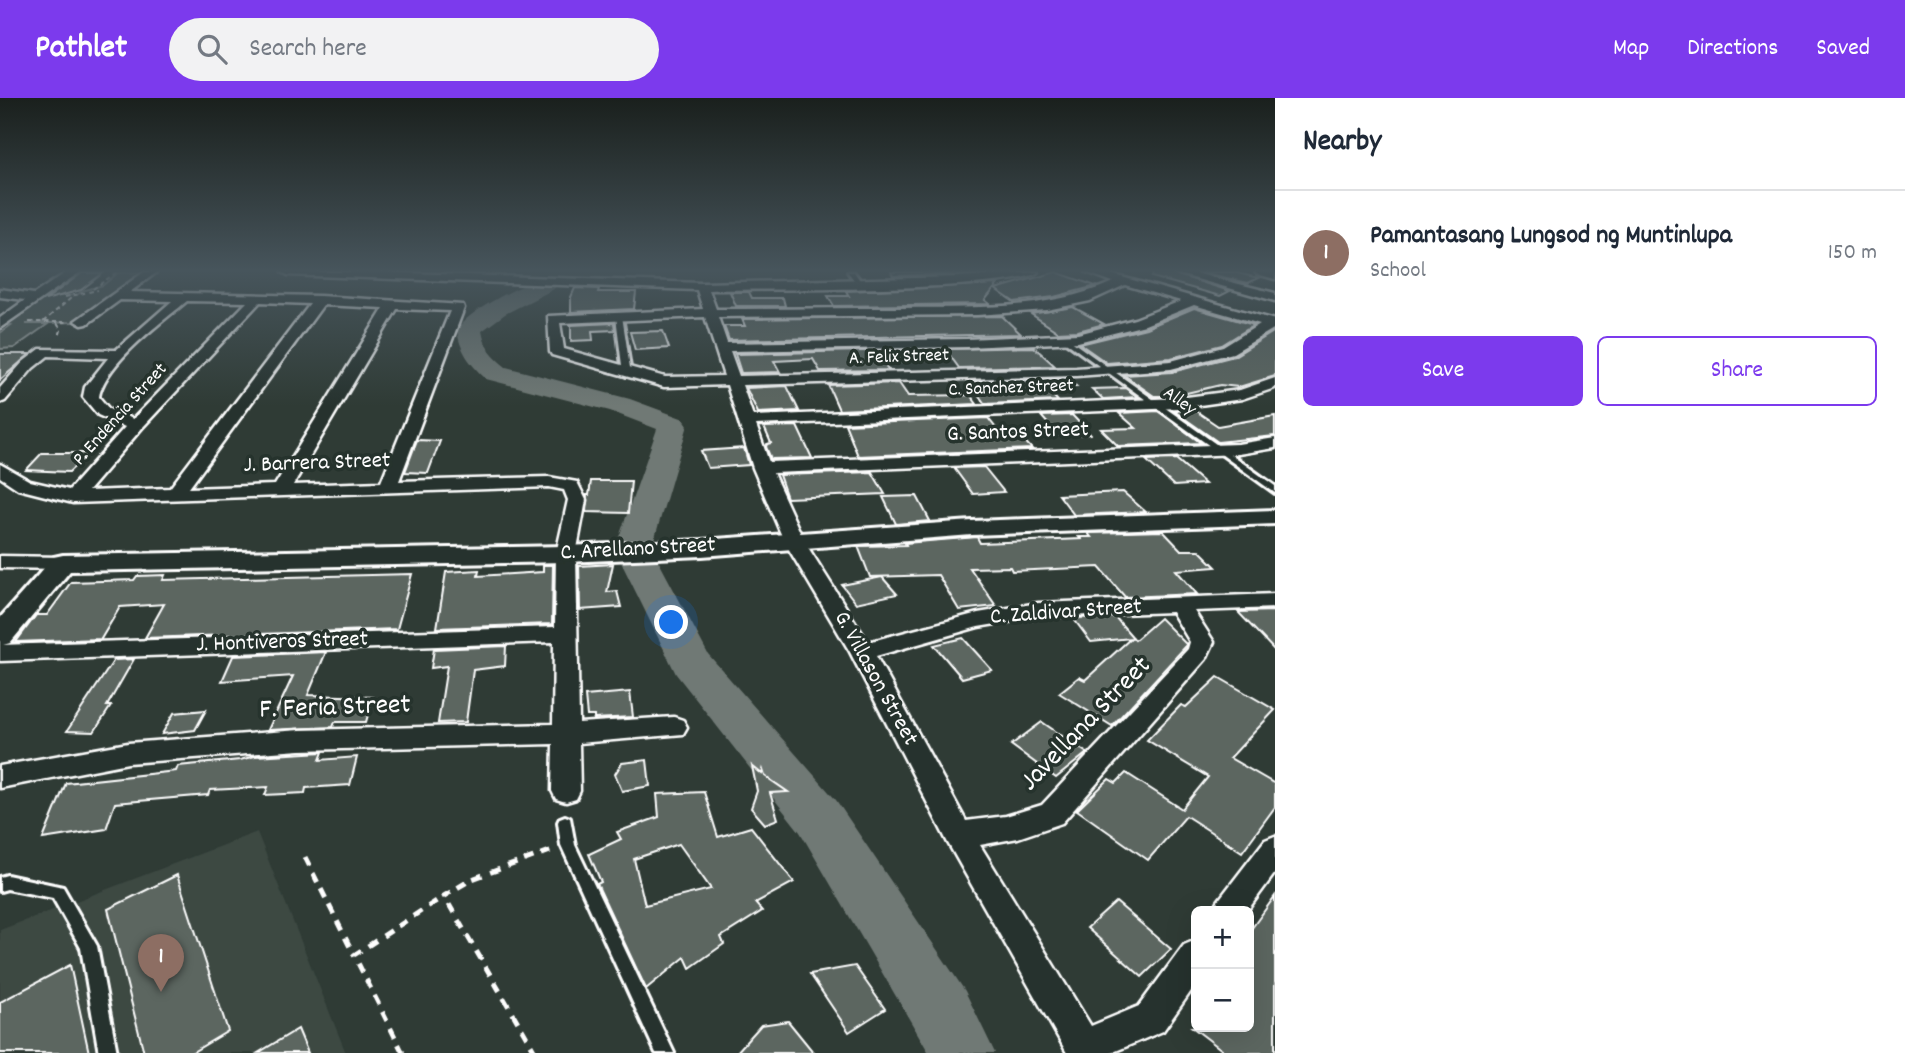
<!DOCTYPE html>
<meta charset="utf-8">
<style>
body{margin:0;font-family:Dekko,sans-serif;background:#f2f2f3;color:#1f2937}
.controls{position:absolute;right:21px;bottom:21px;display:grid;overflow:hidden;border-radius:10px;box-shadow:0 7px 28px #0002}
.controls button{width:63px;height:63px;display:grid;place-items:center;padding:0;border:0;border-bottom:2px solid #e0e1e3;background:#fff;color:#1f2937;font:35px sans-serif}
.you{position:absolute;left:672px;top:525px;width:24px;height:24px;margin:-18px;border:5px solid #fff;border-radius:50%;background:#1a73e8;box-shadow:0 0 0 10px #1a73e833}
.badge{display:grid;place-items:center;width:46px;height:46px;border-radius:50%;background:#7c3aed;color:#fff;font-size:23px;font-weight:700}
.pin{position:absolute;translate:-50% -58px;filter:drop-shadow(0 2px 4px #0008)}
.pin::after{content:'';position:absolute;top:37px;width:24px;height:21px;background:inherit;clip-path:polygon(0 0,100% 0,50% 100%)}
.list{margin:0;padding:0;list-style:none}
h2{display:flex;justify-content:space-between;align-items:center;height:91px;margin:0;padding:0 28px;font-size:30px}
h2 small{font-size:23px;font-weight:400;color:#747a83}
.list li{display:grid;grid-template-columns:46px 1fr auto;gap:21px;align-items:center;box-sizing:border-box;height:126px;padding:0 28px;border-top:2px solid #e0e1e3}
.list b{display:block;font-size:26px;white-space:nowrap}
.list p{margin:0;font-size:23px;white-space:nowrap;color:#747a83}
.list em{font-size:23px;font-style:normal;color:#747a83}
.actions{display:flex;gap:14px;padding:21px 28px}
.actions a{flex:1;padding:16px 0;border:2px solid #7c3aed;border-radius:10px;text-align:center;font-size:24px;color:#7c3aed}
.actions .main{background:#7c3aed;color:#fff}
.icon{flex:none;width:38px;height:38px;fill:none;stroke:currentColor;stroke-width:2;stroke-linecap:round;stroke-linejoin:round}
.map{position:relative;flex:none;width:1275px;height:955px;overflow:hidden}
header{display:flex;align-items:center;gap:42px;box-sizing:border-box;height:98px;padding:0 35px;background:#7c3aed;color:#fff}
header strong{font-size:33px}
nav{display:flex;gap:38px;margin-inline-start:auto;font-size:24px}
.search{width:490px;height:63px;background:#f2f2f3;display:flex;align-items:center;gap:18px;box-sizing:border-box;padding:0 24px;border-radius:38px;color:#747a83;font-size:26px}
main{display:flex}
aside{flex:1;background:#fff}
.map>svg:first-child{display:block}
</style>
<header>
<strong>Pathlet</strong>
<div class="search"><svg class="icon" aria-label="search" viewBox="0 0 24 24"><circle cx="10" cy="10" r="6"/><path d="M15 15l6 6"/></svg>Search here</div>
<nav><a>Map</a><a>Directions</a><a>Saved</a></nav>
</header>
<main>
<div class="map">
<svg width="1275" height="955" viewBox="0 0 1275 955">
<rect width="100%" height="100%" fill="#2f3b35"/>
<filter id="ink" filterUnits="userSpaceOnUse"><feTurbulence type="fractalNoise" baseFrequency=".0143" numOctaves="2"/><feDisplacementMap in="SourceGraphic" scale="14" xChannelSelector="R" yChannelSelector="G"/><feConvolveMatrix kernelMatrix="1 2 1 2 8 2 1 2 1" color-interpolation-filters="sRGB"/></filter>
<g filter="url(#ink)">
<!-- built -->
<polygon fill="#3c4842" points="257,734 346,955 0,955 0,832"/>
<!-- green -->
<polygon fill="#4a544f" stroke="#a4aaa7" stroke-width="2" points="142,174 73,224 26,226 48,226 14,250 0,251 0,235 11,227 5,226 44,199 77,197 82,193 103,187 118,175"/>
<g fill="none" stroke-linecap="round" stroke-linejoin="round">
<!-- river -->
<g fill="#707975" fill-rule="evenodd">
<path d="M 546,179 L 554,181 L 557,186 L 554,191 L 505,216 L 482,233 C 485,250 493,259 506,269 L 630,301 L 684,321 L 688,327 L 655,439 L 650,447 L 637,450 L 624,447 L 619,439 L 657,331 L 610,313 L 486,281 C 471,267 459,252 457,231 C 470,212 523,185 546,179 Z"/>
<polygon points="640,452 653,456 659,464 708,556 836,702 965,893 995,955 929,955 800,734 676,576 621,464 627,456"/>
</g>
</g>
<!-- building -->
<g fill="#5b6661" stroke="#fff" stroke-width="2" fill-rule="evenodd">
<polygon points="891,174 990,174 893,178"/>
<polygon points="1056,174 1096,188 1054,199 1014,204 995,191"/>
<polygon points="1153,174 1169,174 1230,193 1220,198 1152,179"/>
<polygon points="1201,174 1233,174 1259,180 1248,185"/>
<polygon points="82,175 103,175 81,192 45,202"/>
<polygon points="998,186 985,202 990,206 834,208 828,198 849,198 846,193"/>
<polygon points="575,190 599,191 598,194 636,194 634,211 571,214 571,199"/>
<polygon points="730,194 749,194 752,200 783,200 785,208 736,208"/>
<polygon points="1073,209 1104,226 1078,233 1058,234 1031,216"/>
<polygon points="1194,210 1254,227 1222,247 1171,260 1107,265 1080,246 1146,230"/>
<polygon points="1002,218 1021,236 729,242 724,228 745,228 742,221"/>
<polygon points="614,225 615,232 592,233 593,242 571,243 571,227"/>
<polygon points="663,233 669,250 635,252 630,234"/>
<polygon points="1275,233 1275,278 1239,289 1220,287 1174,298 1154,298 1124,277 1172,274 1234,258"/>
<polygon points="1034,249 1055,268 959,270 951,259 884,266 889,272 820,273 813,261 774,263 780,274 741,275 735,256"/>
<polygon points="0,256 30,256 0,282"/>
<polygon points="1068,281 1076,288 1044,288 1058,303 985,306 969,284"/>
<polygon points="899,285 908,298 970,297 977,306 839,312 828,287"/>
<polygon points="787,288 799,313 758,315 746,290"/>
<polygon points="1125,290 1138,299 1103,301 1092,291"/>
<polygon points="1193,311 1218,328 1275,318 1275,338 1218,344 1174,313"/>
<polygon points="1158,313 1201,345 1118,348 1101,331 1136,330 1119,315"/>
<polygon points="1072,317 1090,336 1058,337 1041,318"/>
<polygon points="988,320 1003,339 1020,338 1032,351 858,358 845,326"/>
<polygon points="797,328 812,360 771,361 766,349 767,346 771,345 764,329"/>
<polygon points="417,342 440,343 428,375 405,374"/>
<polygon points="744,350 749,367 708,370 701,353"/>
<polygon points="42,355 89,355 69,374 26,372"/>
<polygon points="1176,361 1205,386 1174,388 1146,362"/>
<polygon points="984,369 1004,394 973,396 954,370"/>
<polygon points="872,374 885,396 787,400 779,377"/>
<polygon points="591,383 631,383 628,415 586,414 587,397 589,397"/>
<polygon points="1123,394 1146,414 1074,417 1059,397"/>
<polygon points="917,398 930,423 896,426 883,399"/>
<polygon points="1163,433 1181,452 1199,452 1216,469 1176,472 1197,496 1125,499 1099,469 1012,473 1010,469 970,470 996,508 959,512 938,477 870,479 858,448 906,447 905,445 977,439 980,445 1081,441 1079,439 1091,439 1088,435"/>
<polygon points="613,466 607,494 617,493 621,509 580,512 579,468"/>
<polygon points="543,467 553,467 552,526 437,530 446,474 479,472 478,478 543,474"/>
<polygon points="412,476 397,531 145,540 164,506 120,509 101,541 16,544 36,517 47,517 71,484 134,482 137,478 165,477 163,482"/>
<polygon points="882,479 897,496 856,505 842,487"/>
<polygon points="1275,513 1275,553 1238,514"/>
<polygon points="1115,519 1135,542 1160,520 1187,547 1112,628 1059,595 1079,579 1085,582 1131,540 1091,544 1073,520"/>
<polygon points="963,540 992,572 962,580 934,547"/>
<polygon points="506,548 505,568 473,572 466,624 438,625 447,568 431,570 434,551"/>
<polygon points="326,554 308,597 373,599 366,624 335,624 333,629 268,632 293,578 222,583 233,558"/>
<polygon points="134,561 107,608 111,608 94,634 67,633 114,562"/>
<polygon points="1218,579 1275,612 1230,660 1275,686 1275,709 1242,754 1186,718 1148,762 1077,712 1109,681 1116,685 1126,675 1182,711 1208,679 1147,642 1181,607 1186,609"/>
<polygon points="630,594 633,619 594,621 594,618 587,618 585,598"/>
<polygon points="206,612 195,632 162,636 174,615"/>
<polygon points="1042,624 1087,655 1056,680 1011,647"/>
<polygon points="323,654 320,662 357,659 350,687 306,690 305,695 265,697 268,689 210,692 208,697 115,705 106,731 43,741 66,685 176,673 178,668 240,662 255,658"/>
<polygon points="647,662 650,688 622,693 615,676 622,665"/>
<polygon points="752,668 762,676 763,672 765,678 788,694 770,695 778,721 765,726 751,710 757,693"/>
<path d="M 704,694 L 718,739 L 751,729 L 794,784 L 755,805 L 762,813 L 721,839 L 724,846 L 690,870 L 685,859 L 646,891 L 597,786 L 601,784 L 589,756 L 621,741 L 617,734 L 659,719 L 657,696 ZM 679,746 L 711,791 L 645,807 L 634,761 Z"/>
<polygon points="177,777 228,933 191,955 144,955 108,811"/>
<polygon points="1275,798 1275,955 1226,955 1192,929 1249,929 1249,834"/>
<polygon points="1116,804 1171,851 1142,879 1087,830"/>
<polygon points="70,867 89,955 0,955 0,904"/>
<polygon points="855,868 885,911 849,934 810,876"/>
<polygon points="788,923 814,955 736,955 761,927"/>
<polygon points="298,931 308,955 258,955"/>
</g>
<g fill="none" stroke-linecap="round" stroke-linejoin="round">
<!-- service casing -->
<g stroke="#fff" stroke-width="6">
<g id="service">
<polygon points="848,174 854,174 862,185 861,186 857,186"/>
<polygon points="619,216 622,218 631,276 627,278 623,276 616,218"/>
<polygon points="1063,240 1067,240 1275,388 1275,395 1063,242"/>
<polygon points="565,718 570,720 575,747 674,955 656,955 561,747 558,724 560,720"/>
<polygon points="7,777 63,789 97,848 117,955 99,955 81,850 53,800 7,791 0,793 0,779"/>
</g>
</g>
<!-- minor casing -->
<g stroke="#fff" stroke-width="5">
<g id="minor">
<polygon points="67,174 80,174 0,230 0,220 25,202 0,199 0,191 34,196"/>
<path d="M 144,174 L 157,174 L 130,194 L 320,198 L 463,207 L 464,210 L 399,383 L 549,379 L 577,384 L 586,402 L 576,456 L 579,625 L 674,619 L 683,622 L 687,629 L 683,636 L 579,645 L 580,693 L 576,701 L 566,704 L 556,701 L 552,693 L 553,646 L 300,652 L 128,665 L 0,690 L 0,668 L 128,645 L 300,632 L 553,626 L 554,544 L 0,563 L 0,547 L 555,529 L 556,456 L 568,402 L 564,392 L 549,389 L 73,405 L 18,391 L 0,379 L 0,366 L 30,383 L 69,392 L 125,329 L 98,317 L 83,299 L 85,289 L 108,260 L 48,258 L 33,270 L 5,303 L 0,305 L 0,290 L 23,264 L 40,251 L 116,252 L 172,203 L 120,202 L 87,226 L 82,227 L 75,223 ZM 187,203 L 247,204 L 133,321 L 109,311 L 99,299 C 105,265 161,225 187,203 ZM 260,204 L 310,206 L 170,390 L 88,393 L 142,330 ZM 323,207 L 384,210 L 275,387 L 189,390 ZM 397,211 L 450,213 L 381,384 L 293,387 Z"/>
<path d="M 282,174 L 380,174 L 702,185 L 957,179 L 1038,174 C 1012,194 759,191 709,192 L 716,211 C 778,211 840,210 903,210 C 974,209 1047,213 1113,184 L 1086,174 L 1104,174 L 1275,222 L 1275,230 L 1233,255 L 1171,271 L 1076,278 L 742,287 L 753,318 L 1179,300 L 1240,292 L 1275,280 L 1275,290 L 1242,301 L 1179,310 L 756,327 L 769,364 L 1238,346 L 1275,340 L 1275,350 L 1238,356 L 773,375 L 804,443 L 868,544 L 978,515 L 1038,505 L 1275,496 L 1275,510 L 1194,513 L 1214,544 L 1206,561 L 1062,725 L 1018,740 L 980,747 L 1091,928 L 1139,908 L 1184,847 L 1196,842 L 1196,886 L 1163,933 L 1111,955 L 1067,955 L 948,745 L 850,554 L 784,443 L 753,370 L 727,287 L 664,289 L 552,257 L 550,254 L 548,218 L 703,211 L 697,192 L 288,177 ZM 1125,187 L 1181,203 L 1135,221 L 1078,236 L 967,241 L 727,245 L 718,219 L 977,217 L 1047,212 L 1090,203 ZM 1194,207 L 1260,226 L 1223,249 L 1171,263 L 1076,270 L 739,278 L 730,253 L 967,249 L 1078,244 L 1145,227 ZM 705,219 L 724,278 L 665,279 L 564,251 L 560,225 ZM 1172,514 L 1190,544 L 1188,551 L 1042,707 L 1006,718 L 966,723 L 876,558 L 978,529 L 1038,519 Z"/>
<polygon points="1172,174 1191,174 1275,195 1275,203"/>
<polygon points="1255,174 1275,174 1275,181 1257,176"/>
<polygon points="0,458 63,459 70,460 73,465 70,470 63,471 0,470"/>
<polygon points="1275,738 1275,775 1247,813 1213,813 1218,803 1265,742"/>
</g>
</g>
<!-- tertiary casing -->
<g stroke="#fff" stroke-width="6">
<polygon id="tertiary" points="1275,412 1275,426 972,437 702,458 566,464 70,473 10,545 0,548 0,520 54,459 63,457 566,448 702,442 972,423"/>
</g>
<!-- path-far1 -->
<g stroke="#fff" stroke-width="2" stroke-dasharray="4.5 3.5" stroke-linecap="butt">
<polyline points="93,191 117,174"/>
<polyline points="65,199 98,192"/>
<polyline points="29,224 66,224"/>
<polyline points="43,224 71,200"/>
<polyline points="57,225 61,232 59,239"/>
</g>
<!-- path -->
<g stroke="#fff" stroke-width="5" stroke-dasharray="10 8" stroke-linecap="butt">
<polyline points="305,759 354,857"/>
<polyline points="403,955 354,857 444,798"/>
<polyline points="536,955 444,798 472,781 553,752"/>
</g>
<!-- service -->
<use href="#service" fill="#26332d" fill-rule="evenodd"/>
<!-- minor -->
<use href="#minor" fill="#26332d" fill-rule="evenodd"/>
<!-- tertiary -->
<use href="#tertiary" fill="#26332d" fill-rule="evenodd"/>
</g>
</g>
<!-- sky -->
<linearGradient id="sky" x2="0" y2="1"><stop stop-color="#1a201d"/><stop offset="0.56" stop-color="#47555c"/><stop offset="1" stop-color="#47555c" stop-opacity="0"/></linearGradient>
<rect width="1275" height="308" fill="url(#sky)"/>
<g text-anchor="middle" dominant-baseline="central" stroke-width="7" stroke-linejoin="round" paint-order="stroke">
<!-- far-street labels -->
<g font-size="19" fill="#fff" stroke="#26332d">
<text transform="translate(899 260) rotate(-2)">A. Felix Street</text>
<text transform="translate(1011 291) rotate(-2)">C. Sanchez Street</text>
<text transform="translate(1179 304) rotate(36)">Alley</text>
<text transform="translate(121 317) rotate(-48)">P. Endencia Street</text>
</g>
<!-- street labels -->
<g font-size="23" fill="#fff" stroke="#26332d">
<text transform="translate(1018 335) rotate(-2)">G. Santos Street</text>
<text transform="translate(317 366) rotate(-2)">J. Barrera Street</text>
<text transform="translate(638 452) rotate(-3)">C. Arellano Street</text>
<text transform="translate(1066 515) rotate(-4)">C. Zaldivar Street</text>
<text transform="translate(282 545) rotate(-2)">J. Hontiveros Street</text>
<text transform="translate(875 581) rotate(61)">G. Villason Street</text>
</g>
<!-- near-street labels -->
<g font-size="28" fill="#fff" stroke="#26332d">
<text transform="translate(335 611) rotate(-2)">F. Feria Street</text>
<text transform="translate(1087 627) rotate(-46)">Javellana Street</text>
</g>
</g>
</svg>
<div class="controls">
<button>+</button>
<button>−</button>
</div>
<div class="you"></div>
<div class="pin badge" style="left:161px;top:894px;background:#8d6e63">1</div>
</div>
<aside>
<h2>Nearby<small></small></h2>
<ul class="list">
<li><span class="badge" style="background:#8d6e63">1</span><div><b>Pamantasang Lungsod ng Muntinlupa</b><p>School</p></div><em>150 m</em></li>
</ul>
<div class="actions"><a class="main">Save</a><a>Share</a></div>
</aside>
</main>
